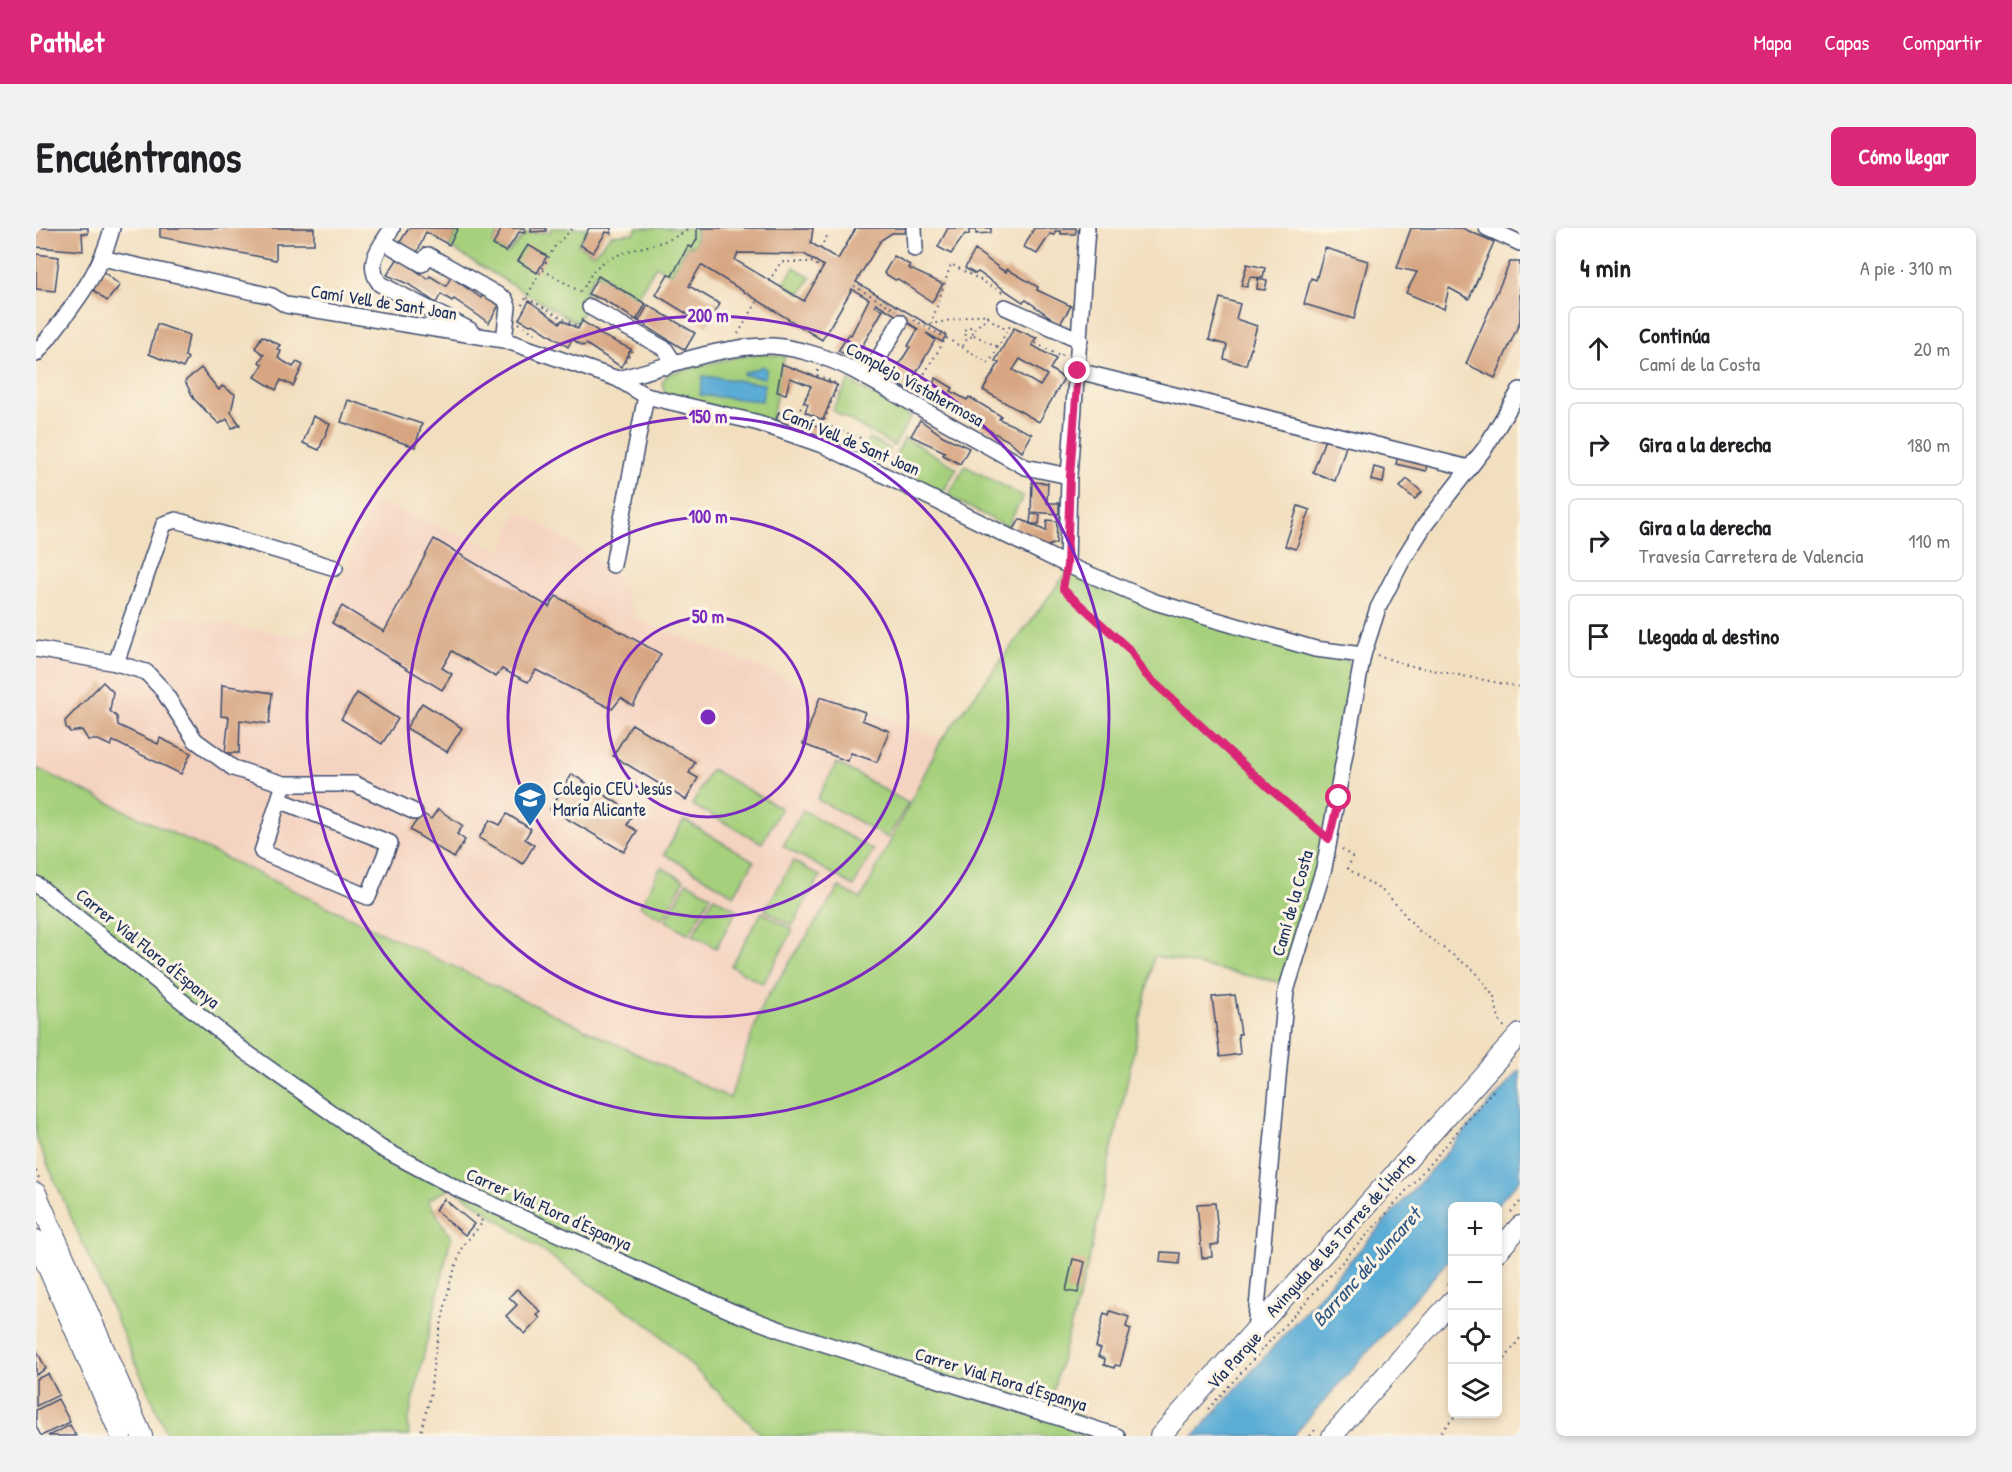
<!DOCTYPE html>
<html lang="es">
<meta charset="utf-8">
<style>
body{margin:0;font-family:"Patrick Hand",sans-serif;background:#f2f2f2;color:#202124}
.controls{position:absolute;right:18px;bottom:18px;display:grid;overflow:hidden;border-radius:9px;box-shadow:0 3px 9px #0003}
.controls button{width:54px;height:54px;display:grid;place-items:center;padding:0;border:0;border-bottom:2px solid #e0e0e0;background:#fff;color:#202124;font:30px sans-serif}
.stop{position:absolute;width:18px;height:18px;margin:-14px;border:4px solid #db2777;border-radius:50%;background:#fff}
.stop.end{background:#db2777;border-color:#fff;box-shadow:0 2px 6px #0008}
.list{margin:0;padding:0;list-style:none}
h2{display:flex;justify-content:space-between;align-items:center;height:78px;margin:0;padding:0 24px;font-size:26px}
h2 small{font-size:20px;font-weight:400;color:#757577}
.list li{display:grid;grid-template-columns:39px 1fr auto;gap:18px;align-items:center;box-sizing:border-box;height:84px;margin:0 12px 12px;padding:0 12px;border:2px solid #e0e0e0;border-radius:9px}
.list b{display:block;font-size:22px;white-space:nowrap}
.list p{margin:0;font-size:20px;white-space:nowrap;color:#757577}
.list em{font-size:20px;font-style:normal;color:#757577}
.icon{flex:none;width:33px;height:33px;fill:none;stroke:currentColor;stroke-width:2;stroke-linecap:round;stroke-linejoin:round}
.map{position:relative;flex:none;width:1484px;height:1208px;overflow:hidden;border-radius:9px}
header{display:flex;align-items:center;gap:36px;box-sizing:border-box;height:84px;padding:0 30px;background:#db2777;color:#fff}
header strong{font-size:28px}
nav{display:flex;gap:33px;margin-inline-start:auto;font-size:21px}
.intro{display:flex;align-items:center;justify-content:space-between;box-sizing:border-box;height:144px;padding:0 36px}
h1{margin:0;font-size:42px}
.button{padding:15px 27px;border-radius:9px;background:#db2777;color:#fff;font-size:21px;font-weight:700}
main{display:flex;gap:36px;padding:0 36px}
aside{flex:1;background:#fff;border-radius:9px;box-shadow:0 3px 9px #0003}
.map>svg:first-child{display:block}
</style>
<header>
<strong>Pathlet</strong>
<nav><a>Mapa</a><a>Capas</a><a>Compartir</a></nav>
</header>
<div class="intro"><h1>Encuéntranos</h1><a class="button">Cómo llegar</a></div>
<main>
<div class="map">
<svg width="1484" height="1208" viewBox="0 0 1484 1208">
<rect width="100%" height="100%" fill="#fcf5e5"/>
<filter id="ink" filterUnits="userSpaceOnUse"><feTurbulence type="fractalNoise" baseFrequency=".0167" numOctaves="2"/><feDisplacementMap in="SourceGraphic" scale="12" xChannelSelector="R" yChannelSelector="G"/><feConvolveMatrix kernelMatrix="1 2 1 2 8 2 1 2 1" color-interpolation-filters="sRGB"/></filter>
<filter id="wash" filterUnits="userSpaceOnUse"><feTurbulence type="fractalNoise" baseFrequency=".008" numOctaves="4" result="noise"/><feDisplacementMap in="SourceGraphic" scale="24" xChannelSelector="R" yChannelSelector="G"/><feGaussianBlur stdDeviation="1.35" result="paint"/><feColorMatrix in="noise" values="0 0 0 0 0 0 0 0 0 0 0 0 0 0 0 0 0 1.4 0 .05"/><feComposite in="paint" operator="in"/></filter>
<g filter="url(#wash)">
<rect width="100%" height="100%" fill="#f2dfc0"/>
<!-- built -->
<polygon fill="#f5d3c1" points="338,273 467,323 482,282 578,343 600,391 906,511 825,672 803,659 727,775 694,870 0,540 0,419 84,435 133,387 268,410 310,340"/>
<!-- green -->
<g fill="#a6d07c" stroke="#60806d" stroke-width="1.5">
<polygon points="423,0 465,0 456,16 472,25 489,6 515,4 515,0 552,0 542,17 558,26 575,7 599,5 600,0 660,0 660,12 656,19 652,17 635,46 620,38 601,69 560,45 548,64 556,69 540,95 413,19"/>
<polygon points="758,39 775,49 765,66 748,55"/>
<polygon points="727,126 749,128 735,193 629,165 626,155 632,146 701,129"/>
<polygon points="813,153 875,189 858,218 796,182"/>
<polygon points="833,210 854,221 847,233 826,222"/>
<polygon points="869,210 921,240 906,266 854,236"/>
<polygon points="929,238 987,268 971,299 912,268"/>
<polygon points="1033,342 1310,431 1319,446 1293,611 1252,756 1118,728 1053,1032 1014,1173 1085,1208 727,1208 618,1101 416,959 392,972 415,1009 372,1195 373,1208 132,1208 0,910 0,540 694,870 727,775 803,659 825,671 906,511"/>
<polygon points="801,535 872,575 852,610 781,571"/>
<polygon points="675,541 745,580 726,615 656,577"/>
<polygon points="767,582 837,622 818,658 747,618"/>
<polygon points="648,592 718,633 698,667 628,626"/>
<polygon points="757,633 784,648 756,698 729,682"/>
<polygon points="625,639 648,652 627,691 604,678"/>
<polygon points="651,654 675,667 653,706 630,693"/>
<polygon points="678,669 701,682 680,720 657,707"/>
<polygon points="726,684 757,702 727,756 695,738"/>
</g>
<!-- water -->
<g fill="#5badd6" stroke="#3b6e9a" stroke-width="1.5">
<polygon points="727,138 730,141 729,150 707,147 708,145"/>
<polygon points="667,148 728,156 726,173 664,167"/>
<polygon points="1484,842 1484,951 1460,978 1416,978 1416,1028 1257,1208 1158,1208"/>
</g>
<g id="blocks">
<!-- building -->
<g fill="#d7a581" fill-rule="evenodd">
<polygon points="0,0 52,0 52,6 46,5 47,23 0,19"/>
<polygon points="124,0 278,0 278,16 240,16 240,32 124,9"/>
<polygon points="373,0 422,0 413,17 390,4 381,25 364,14"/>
<polygon points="466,0 489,0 489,5 483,4 470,24 457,17"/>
<polygon points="495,0 510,0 510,3 495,4"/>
<polygon points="553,0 575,0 575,5 570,4 557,25 544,17"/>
<path d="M 661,0 L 777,0 L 775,15 L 802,31 L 820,0 L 870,0 L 869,5 L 856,5 L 845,12 L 820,54 L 910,107 L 906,114 L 890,105 L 899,112 L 871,161 L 853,152 L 874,119 L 872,118 L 882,101 L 840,75 L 839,78 L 847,82 L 825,120 L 821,132 L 802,123 L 813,106 L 815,107 L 833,71 L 816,61 L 786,112 L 665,37 L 653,58 L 684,76 L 671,98 L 620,67 L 632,46 L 636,48 L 652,18 L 656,20 L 661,11 ZM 702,25 L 768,26 L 788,38 L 768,73 L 699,32 Z"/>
<polygon points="912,0 955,0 955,3 954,5 940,6 940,2 933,2 933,7 929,6 915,26 902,19"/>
<polygon points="998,0 1040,0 1040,3 1039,6 1025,6 1025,3 1019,3 1019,7 1014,6 1001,26 988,19"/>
<polygon points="1375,0 1426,0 1458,14 1433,71 1413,60 1408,81 1370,65 1381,44 1361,40"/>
<polygon points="492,17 511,28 501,45 482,33"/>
<polygon points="1289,20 1332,33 1318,91 1268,76 1275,50 1280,52"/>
<polygon points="939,22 966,42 970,44 971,41 1002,59 1001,62 1035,78 1024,96 990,72 987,74 942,44 939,46 929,40"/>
<polygon points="0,26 23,29 19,63 0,61"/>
<polygon points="858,28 874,37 872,40 907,56 896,74 862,51 859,52 848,45"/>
<polygon points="362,30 392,51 394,48 410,58 415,49 445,70 447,67 463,77 453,95 418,71 416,73 405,66 400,75 372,56 351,47"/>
<polygon points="1474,34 1484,34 1484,93 1459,150 1430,136"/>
<polygon points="1211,36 1229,40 1227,50 1214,49 1211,59 1205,58"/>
<polygon points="66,43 84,57 71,73 54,59"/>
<polygon points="562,48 610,76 601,91 603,93 612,77 659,105 649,122 568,72 552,66"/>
<polygon points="1222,51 1231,53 1229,62 1221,61"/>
<polygon points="1184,70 1204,76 1200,91 1221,98 1210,137 1188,131 1191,117 1173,112"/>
<polygon points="493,73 524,95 526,92 542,101 546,93 562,103 561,105 595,121 585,139 550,116 547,118 536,111 532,119 497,96 494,97 483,91"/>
<polygon points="121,96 153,107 149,128 152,130 147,140 113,126"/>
<path d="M 978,100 L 1000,110 L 996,117 L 1020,131 L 1014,141 L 1028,150 L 1003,194 L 947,162 L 963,135 L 959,133 ZM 984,131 L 1011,147 L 1004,158 L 977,142 Z"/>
<polygon points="226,108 244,117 241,121 245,123 242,130 257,139 261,134 267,137 257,158 245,152 240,162 219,149 227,137 223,134 228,127 219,120"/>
<polygon points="746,136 801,157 787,192 769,184 772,176 768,174 775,158 754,150 750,166 741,164"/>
<polygon points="165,140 183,162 186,158 199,166 195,184 204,197 196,200 191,191 183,196 158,171 149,153"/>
<polygon points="900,150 917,160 915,163 918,165 931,172 933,169 965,188 963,191 996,206 986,224 975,214 890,168"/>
<polygon points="312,172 386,196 379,219 305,194"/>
<polygon points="743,184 792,202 789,210 740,192"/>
<polygon points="277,188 294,196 283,222 267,215"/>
<polygon points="884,192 907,208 933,220 924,236 907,227 909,224 875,208"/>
<polygon points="1289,211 1311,215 1299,253 1277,244"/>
<polygon points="1362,227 1391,234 1390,243 1360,236"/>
<polygon points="1338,239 1349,242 1347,255 1335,252"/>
<polygon points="1371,251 1386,264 1379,271 1364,259"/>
<polygon points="996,254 1012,255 1011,275 1023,275 1023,286 995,284"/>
<polygon points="1262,278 1274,282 1260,321 1249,318"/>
<polygon points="995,286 1004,287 1003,296 994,296"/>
<polygon points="984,291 1010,303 1011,292 1021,293 1020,315 1009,319 977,303"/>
<polygon points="398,311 513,379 520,368 625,426 597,478 585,470 576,481 500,442 492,454 466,441 460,449 416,423 406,440 416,446 406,462 296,395 306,378 348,404"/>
<polygon points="67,454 77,464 74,483 81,489 82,497 122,516 124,510 155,525 145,546 77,513 75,518 62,512 52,512 46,502 34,504 30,499 29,493"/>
<polygon points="186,457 236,465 233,496 204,492 203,525 189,525 193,489 185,488"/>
<polygon points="321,465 362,491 346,516 305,491"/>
<polygon points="784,469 829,484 826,492 853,503 841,534 815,525 811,533 767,516"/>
<polygon points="386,475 426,500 411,524 370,500"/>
<polygon points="596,496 659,534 653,545 662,550 650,572 577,528"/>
<polygon points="536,546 597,585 591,597 601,603 588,624 514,581"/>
<polygon points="402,581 427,598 421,606 429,612 418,630 374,602 386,585 395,591"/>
<polygon points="471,586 495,601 489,611 498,617 487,636 443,610 454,592 464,597"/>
<polygon points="1199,767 1205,806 1202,806 1204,826 1184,829 1176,769"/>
<polygon points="408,971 438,996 429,1007 399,982"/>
<polygon points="1179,975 1183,1016 1175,1017 1176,1029 1166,1030 1161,976"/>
<polygon points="1125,1024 1144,1025 1143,1036 1124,1034"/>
<polygon points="1037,1031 1049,1034 1042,1065 1030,1063"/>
<polygon points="481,1061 505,1084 501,1087 504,1090 489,1106 470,1088 481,1077 473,1069"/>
<polygon points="1074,1083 1093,1089 1090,1099 1095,1101 1084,1138 1079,1137 1078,1140 1068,1137 1069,1131 1062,1128 1065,1121 1060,1119 1068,1085 1073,1087"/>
<polygon points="0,1121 10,1141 0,1147"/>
<polygon points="12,1146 23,1167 0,1178 0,1151"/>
<polygon points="22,1171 34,1194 5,1208 0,1198 0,1182"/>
<polygon points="34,1197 40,1208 12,1208"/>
</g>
</g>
</g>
<g filter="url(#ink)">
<use href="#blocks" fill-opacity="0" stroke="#3b496d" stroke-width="1.5"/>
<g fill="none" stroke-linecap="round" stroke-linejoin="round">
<!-- minor casing -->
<g stroke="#3b496d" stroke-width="18">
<g id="minor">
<path d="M 356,0 C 345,18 328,35 344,56 L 434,102"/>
<polyline points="878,0 879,21"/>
<polyline points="1451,0 1484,15"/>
<polyline points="348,14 386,36 392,27 469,71 472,79 468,112"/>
<polyline points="66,30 236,68 250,77 468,112 582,151 610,168 723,195 789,218 1031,337 1119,374 1279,421 1327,427"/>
<polyline points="554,79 629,121 635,130 630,139"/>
<polyline points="969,79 1044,112"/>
<path d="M 0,126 C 29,88 65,47 76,0"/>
<polyline points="1042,143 1433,240"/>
<polyline points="831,150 864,94"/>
<path d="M 582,151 C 630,139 688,116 737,118 C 763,120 794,130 817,142 L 989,239 L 1033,248"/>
<polyline points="577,337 610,168"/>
<polyline points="1031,337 1033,248 1051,0"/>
<polyline points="0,421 80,435 110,444 126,461 159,512 197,540 248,556 319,556 379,584"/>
<polyline points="80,435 128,296 140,292 299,340"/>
<polyline points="243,572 354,615 332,669 226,624 248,556"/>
<polyline points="0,656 207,822 345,920 426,963 697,1084 745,1102 1081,1208"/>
<polyline points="1219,1102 1250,763 1288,640 1327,427 1342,380 1365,335 1388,298 1449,220 1484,162"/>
</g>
</g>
<!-- major casing -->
<g stroke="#3b496d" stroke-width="22">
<g id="major">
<polyline points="0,965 106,1208"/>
<polyline points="0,1012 85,1208"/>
<polyline points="1462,1023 1484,998"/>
<polyline points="1124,1208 1484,806"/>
<polyline points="1296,1208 1416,1073"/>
</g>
</g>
<!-- path -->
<g stroke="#3b496d" stroke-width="2" stroke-dasharray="1.5 4.5" stroke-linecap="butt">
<polyline points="784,20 793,5"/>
<polyline points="775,34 787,40"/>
<polyline points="507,42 548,66"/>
<polyline points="733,53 745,34 775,34 777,31"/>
<polyline points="818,58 860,82"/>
<path d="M 545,64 C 550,57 554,46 560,40 C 586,17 627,21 654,0"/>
<polyline points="966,64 915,36 895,96 946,86 971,102"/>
<polyline points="491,70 542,99 547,89"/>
<polyline points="486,77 519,18 537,0"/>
<polyline points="878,92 910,110"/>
<polyline points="483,95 503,108"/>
<polyline points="938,101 956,85"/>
<polyline points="702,106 721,74"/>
<polyline points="938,107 962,119"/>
<polyline points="1001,109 1000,115 1025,129 1026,126"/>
<polyline points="927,118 931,111 938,107 934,99 928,102 931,111"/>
<polyline points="589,134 597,121"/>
<polyline points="781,147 802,156 787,196"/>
<polyline points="781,149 782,142"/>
<polyline points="775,158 762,186 827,211"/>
<polyline points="879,161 910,110 953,135 975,96"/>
<polyline points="1029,351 1027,361 1094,422 1109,445 1281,601"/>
<polyline points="1341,427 1371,437 1484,459"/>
<polyline points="1306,621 1316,629 1312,641 1351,666 1382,702 1439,743 1458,769 1463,791 1469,800"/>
<polyline points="0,943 3,950"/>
<polyline points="1475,984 1484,974"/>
<polyline points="1411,1057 1416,1050"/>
<polyline points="1462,1141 1484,1110"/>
<polyline points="1172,1181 1350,986 1460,859"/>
<polyline points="384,1208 394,1169 398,1130 414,1055 426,1019 447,994 439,986"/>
<polyline points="1274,1208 1280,1201"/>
<polyline points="1401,1208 1421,1186"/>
</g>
<!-- minor -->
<use href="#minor" stroke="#fff" stroke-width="15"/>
<!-- major -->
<use href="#major" stroke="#fff" stroke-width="20"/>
</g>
</g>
<g fill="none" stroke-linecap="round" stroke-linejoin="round" filter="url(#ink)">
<!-- route -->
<polyline stroke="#db2777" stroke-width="8" points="1042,143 1034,248 1031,337 1027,361 1094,422 1109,446 1234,561 1293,611 1303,570"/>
</g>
<!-- distance rings -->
<g fill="none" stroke="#7b2cbf" stroke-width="3">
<circle cx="672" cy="489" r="100"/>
<circle cx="672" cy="489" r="200"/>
<circle cx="672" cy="489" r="300"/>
<circle cx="672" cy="489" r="401"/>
</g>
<!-- icons -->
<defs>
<g id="school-pin" transform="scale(1.725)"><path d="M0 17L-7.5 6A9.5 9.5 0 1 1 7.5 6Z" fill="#1f6fb2" stroke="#fcf5e5"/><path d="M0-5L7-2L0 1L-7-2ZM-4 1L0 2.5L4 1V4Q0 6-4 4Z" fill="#fff"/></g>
</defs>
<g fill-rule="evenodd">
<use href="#school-pin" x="494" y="570"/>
</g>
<g text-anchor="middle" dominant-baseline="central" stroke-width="6" stroke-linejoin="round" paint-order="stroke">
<!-- street labels -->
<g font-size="18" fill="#1b2f5e" stroke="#fcf5e5">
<text transform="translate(348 74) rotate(9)">Camí Vell de Sant Joan</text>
<text transform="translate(879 156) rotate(29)">Complejo Vistahermosa</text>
<text transform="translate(815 213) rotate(23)">Camí Vell de Sant Joan</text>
<text transform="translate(1256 675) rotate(-74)">Camí de la Costa</text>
<text transform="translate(112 720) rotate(39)">Carrer Vial Flora d'Espanya</text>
<text transform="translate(513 981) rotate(24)">Carrer Vial Flora d'Espanya</text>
<text transform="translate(1304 1007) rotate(-48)">Avinguda de les Torres de l'Horta</text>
<text transform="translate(1198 1132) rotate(-48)">Vía Parque</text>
<text transform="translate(965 1151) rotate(17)">Carrer Vial Flora d'Espanya</text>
</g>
<!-- poi labels -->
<g font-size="18" fill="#1b2f5e" stroke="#fcf5e5" text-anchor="start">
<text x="517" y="560">Colegio CEU Jesús<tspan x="517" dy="21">María Alicante</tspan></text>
</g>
<!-- water labels -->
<g font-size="20" font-style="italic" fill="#2e5582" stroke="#fcf5e5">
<text transform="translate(1330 1039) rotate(-48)">Barranc del Juncaret</text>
</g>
</g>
<circle cx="672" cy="489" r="9" fill="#7b2cbf" stroke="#fcf5e5" stroke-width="3"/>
<g font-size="18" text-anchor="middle" font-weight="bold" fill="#7b2cbf" stroke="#fcf5e5" stroke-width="6" stroke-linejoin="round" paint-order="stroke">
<text x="672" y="94">200 m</text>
<text x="672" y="195">150 m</text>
<text x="672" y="295">100 m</text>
<text x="672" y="395">50 m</text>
</g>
</svg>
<div class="controls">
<button>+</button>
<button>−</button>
<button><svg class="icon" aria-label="locate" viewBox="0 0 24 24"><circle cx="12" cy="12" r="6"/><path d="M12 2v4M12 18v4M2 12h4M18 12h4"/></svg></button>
<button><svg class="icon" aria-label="layers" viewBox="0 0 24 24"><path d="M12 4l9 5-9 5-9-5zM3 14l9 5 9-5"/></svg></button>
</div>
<div class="stop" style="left:1303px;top:570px"></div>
<div class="stop end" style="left:1042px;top:143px"></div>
</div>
<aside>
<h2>4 min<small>A pie · 310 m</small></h2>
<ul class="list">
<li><svg class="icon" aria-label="ahead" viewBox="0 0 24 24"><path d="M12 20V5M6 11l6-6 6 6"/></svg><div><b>Continúa</b><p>Camí de la Costa</p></div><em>20 m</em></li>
<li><svg class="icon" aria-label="right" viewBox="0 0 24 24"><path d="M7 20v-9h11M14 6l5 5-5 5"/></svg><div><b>Gira a la derecha</b></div><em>180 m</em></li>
<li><svg class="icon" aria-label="right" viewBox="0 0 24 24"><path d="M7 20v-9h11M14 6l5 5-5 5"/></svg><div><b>Gira a la derecha</b><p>Travesía Carretera de Valencia</p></div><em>110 m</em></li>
<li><svg class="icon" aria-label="arrive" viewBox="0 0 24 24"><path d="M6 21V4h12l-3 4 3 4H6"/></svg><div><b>Llegada al destino</b></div></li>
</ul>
</aside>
</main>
